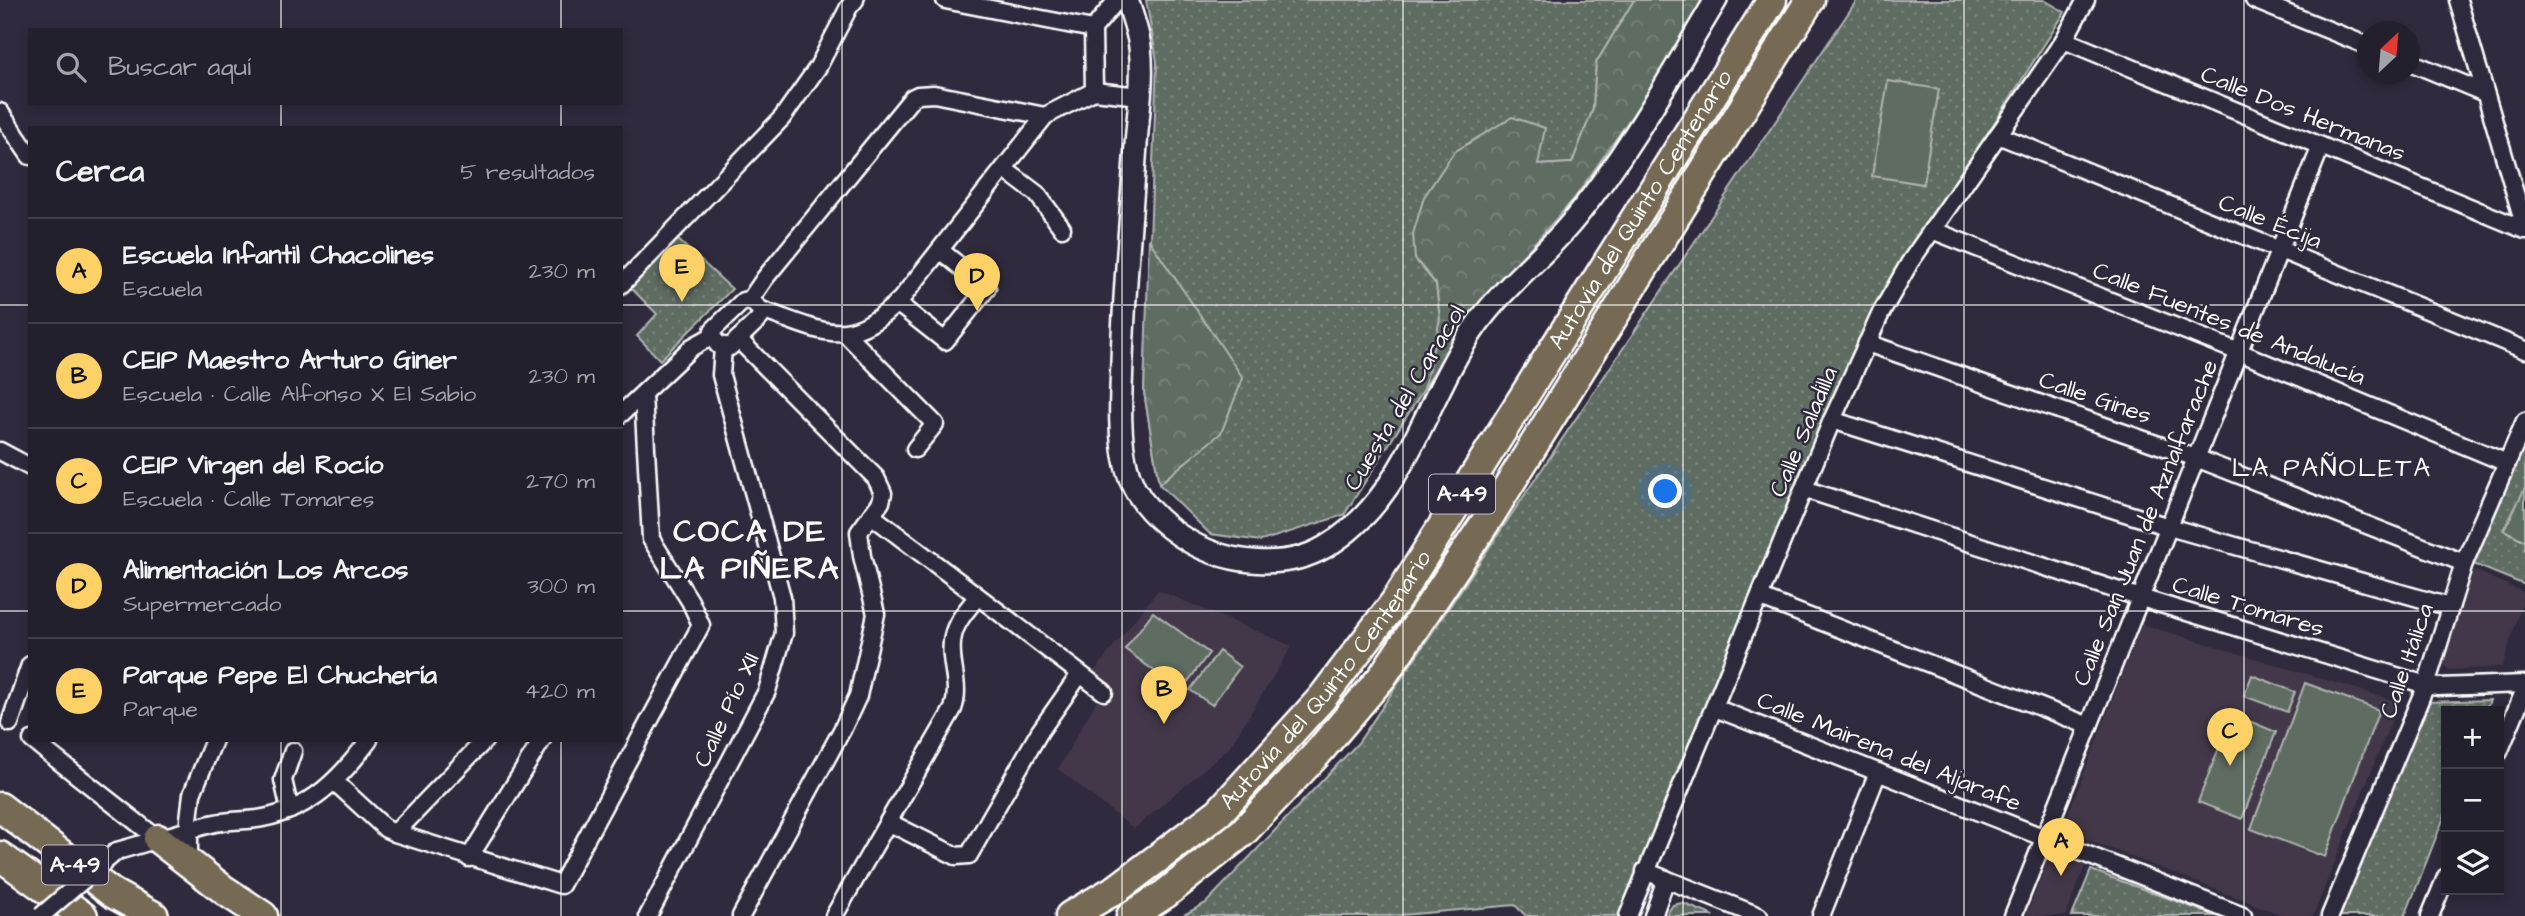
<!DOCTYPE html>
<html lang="es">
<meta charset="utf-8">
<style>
body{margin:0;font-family:"Architects Daughter",sans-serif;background:#2f2d3a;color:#f1f3f6}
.controls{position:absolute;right:21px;bottom:21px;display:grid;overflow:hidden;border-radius:0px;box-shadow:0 4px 10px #0003}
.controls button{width:63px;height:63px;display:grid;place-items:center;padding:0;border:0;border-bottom:2px solid #403e4a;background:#23202e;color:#f1f3f6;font:35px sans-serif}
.compass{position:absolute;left:2357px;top:21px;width:63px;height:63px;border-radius:50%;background:#23202e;box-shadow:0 4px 10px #0003;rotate:26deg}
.you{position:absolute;left:1666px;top:492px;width:24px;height:24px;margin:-18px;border:5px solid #fff;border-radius:50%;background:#1a73e8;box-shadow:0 0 0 10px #1a73e833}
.badge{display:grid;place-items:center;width:46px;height:46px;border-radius:50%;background:#ffd166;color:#111;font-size:23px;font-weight:700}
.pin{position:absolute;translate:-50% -58px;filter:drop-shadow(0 2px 4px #0008)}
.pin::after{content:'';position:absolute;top:37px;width:24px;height:21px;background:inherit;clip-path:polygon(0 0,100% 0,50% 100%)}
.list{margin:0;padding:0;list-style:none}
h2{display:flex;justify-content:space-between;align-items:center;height:91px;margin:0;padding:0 28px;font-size:30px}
h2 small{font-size:23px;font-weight:400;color:#a3a3aa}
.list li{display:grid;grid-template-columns:46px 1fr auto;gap:21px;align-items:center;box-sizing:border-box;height:105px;padding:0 28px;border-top:2px solid #403e4a}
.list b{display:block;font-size:26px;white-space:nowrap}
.list p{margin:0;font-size:23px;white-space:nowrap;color:#a3a3aa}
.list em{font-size:23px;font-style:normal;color:#a3a3aa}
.icon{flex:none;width:38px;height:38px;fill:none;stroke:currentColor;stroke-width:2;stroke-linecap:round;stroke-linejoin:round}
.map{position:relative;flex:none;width:2525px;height:916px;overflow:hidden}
.search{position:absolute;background:#23202e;box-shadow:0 4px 10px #0003;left:28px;top:28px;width:595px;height:77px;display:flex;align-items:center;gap:18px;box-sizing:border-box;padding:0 24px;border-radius:0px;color:#a3a3aa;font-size:26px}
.panel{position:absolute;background:#23202e;box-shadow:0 4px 10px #0003;left:28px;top:126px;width:595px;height:616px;border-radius:0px}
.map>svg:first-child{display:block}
</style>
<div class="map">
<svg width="2525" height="916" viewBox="0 0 2525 916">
<defs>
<pattern id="grass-dots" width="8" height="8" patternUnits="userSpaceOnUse" patternTransform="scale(1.75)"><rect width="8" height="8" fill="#5f6c62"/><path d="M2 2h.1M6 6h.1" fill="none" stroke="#77827a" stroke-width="1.8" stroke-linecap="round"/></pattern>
<pattern id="forest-crowns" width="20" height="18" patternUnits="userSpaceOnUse" patternTransform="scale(1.75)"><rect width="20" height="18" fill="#5f6c62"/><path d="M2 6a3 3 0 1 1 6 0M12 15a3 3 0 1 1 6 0" fill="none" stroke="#77827a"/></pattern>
</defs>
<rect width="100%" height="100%" fill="#2f2a3d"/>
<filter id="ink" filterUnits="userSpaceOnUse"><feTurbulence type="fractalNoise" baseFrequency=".0143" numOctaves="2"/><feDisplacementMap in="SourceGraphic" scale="14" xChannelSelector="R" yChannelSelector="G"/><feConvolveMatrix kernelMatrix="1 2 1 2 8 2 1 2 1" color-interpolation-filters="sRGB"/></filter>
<g filter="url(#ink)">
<!-- built -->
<g fill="#433848">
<polygon points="2474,570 2525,593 2502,667 2449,670 2441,662"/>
<polygon points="1158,590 1292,646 1229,748 1134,829 1058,769 1098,698 1106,699 1111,692 1092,674"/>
<polygon points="2142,624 2399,702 2313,916 2285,916 2062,830"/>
<polygon points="2051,853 2085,866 2073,896 2066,916 2026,916"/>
</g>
<!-- grass -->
<g fill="url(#grass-dots)" stroke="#afb6b0" stroke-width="2">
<polygon points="1146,0 1634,0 1596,63 1593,109 1572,163 1538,165 1415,259 1436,284 1440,319 1424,389 1344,515 1261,541 1210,534 1159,484 1144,392 1157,61"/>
<polygon points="1857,0 2044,0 2065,12 1884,296 1817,434 1620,916 1526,916 1515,905 1391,916 1182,916 1206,903 1358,743"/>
<polygon points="675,237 732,289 660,360 637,336 657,314 628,285"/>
<polygon points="2525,438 2525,585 2471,563"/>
<polygon points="2490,700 2486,711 2446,711 2446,812 2405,916 2339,916 2425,702"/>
<polygon points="2091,870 2216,916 2072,916"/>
<polygon points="1682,903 1714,916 1665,916 1673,905"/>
</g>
<!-- forest -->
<g fill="url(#forest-crowns)" stroke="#afb6b0" stroke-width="2">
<polygon points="1634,0 1705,0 1682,44 1574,199 1466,319 1424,389 1440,319 1436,284 1415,259 1413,234 1424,197 1454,152 1512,117 1545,128 1538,165 1572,163 1593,109 1596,63"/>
<polygon points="1149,240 1243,378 1221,433 1159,484 1144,392"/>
</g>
<!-- pitch -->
<g fill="#5f6c62" stroke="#afb6b0" stroke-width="2">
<polygon points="1888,81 1939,89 1923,184 1872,176"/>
<polygon points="2525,488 2525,541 2504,530"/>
<polygon points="1153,612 1209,653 1181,691 1125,649"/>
<polygon points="1219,651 1240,667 1212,705 1190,690"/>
<polygon points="2252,675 2295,692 2287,712 2244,696"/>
<polygon points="2305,683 2379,710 2325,857 2251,829"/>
<polygon points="2232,714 2276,732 2242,819 2198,802"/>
</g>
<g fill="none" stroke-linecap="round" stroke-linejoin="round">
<!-- minor casing -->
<g stroke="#fff" stroke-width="21">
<g id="minor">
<polyline points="945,0 1093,29"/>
<polyline points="2254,0 2368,46"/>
<polyline points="2458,0 2525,227"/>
<polyline points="2064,40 2525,230"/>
<polyline points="2410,62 2485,93"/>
<polyline points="1094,91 1093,29 1117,0"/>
<polyline points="1094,91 1140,96"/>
<polyline points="0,112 30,156"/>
<polyline points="1998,135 2525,350"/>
<polyline points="1004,169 1037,194 1062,228"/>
<polyline points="1932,230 2239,352 2507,463"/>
<polyline points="621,285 782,118 818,67 849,7 855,0"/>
<polyline points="750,300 765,278 912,98 918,95 934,94 1045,116"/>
<polygon points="750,300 761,310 760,318 730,347 718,345 712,336 713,330 743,301"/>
<polyline points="897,303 945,341 987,288 941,251"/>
<path d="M 761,310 C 824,331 847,352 901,299 L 1045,116 L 1094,91"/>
<polyline points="846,334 935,424 915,449"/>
<polyline points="738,339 876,478 883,493 881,502 859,532 862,556 876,614 858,696 842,730 741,916"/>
<polyline points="1867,343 2196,458 2464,563"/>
<polyline points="621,414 692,347 712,336"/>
<polyline points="1832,420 2169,527 2450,607"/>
<polyline points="0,451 30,467"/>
<polyline points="1804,489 2141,598 2426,685 2438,687 2525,684"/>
<polyline points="871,515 1104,692"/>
<polyline points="1761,598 2089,726"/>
<polyline points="1715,708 2243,916"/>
<polyline points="10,723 30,665"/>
<polyline points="32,740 158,839"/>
<polyline points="2499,752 2525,689"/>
<polyline points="335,782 386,829 395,833 561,885 701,625 690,601 651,539 643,394"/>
<polyline points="290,810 283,780 293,751"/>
<polyline points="888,822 956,856 969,855 1040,731 1080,674"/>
<polyline points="395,833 485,740"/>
<path d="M 117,851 C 150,842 182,831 215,823 C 231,820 248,821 263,818 C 311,809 341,778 369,740"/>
<polyline points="469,858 542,740"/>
<polyline points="189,864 189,819 192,794 214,740"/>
<polyline points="1645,871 1759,916"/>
<polyline points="648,916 767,691 784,633 782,597 721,375 723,348"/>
<path d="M 834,916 L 953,709 C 962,684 947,660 953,636 C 956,621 968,609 977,597"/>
<polyline points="1628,916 1832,420 1881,313 1910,262 2064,40 2086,0"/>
<polyline points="1653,916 1666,879"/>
<polyline points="1821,916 1878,772"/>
<polyline points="2013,916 2321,146"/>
<polyline points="2330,916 2426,685 2464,563 2525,421"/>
<polyline points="2430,916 2446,877"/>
</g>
</g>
<!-- secondary casing -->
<g stroke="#fff" stroke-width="26">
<path id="secondary" d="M 1127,0 C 1132,15 1138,31 1140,47 C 1144,79 1138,113 1136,145 C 1131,217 1124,289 1122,361 C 1121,395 1118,431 1126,465 C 1133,499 1162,526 1192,543 C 1230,564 1286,570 1325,547 C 1405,501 1424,401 1473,330 C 1503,286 1544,257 1576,217 C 1630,150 1672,73 1716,0"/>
</g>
<!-- motorway casing -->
<g stroke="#fff" stroke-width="33">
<g id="motorway">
<polyline points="0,807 112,893 154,916"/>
<polyline points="158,839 224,890 263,916"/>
<polyline points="0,856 83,916"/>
<path id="s1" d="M 1070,916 L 1118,888 L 1219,812 L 1322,698 L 1395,602 L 1772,0"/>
<polyline points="1131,916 1165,894 1243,832 1315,756 1382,677 1489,517 1810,0"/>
</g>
</g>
<!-- minor -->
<use href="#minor" stroke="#2f2a3d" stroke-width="16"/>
<!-- secondary -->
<use href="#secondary" stroke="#2f2a3d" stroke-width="21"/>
<!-- motorway -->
<use href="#motorway" stroke="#766a55" stroke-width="28"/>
<!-- minor-bridge casing -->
<g stroke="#fff" stroke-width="21" stroke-linecap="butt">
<polyline id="minor-bridge" points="41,916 117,851"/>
</g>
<!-- minor-bridge -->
<use href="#minor-bridge" stroke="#2f2a3d" stroke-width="16"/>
</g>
</g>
<!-- grid -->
<path fill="none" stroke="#fff" stroke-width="2" stroke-opacity="0.55" d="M 281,0 L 281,30M 561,0 L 561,30M 842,0 L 842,916M 1122,0 L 1122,916M 1403,0 L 1403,916M 1683,0 L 1683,916M 1964,0 L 1964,916M 2244,0 L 2244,916M 281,103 L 281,128M 561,103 L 561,128M 0,305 L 30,305M 621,305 L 2525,305M 0,611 L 30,611M 621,611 L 2525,611M 281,740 L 281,916M 561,740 L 561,916"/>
<g text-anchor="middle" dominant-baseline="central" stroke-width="5" stroke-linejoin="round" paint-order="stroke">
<!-- shield labels -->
<g fill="#2f2a3d" stroke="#c1bfc5" stroke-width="2">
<rect x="1429" y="474.5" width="66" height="39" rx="5"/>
<rect x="42" y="845.5" width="66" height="39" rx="5"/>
</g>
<g font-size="23" font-weight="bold" fill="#fff">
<text x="1462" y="494">A-49</text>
<text x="75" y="865">A-49</text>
</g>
<!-- street labels -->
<g font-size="24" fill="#fff" stroke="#2f2a3d">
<text transform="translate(2303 114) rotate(22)">Calle Dos Hermanas</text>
<text stroke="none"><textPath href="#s1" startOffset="919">Autovía del Quinto Centenario</textPath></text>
<text transform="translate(2270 222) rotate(22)">Calle Écija</text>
<text transform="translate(2229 324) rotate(22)">Calle Fuentes de Andalucía</text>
<text transform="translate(1405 398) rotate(-59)">Cuesta del Caracol</text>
<text transform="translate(2095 398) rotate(19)">Calle Gines</text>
<text transform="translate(1804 432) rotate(-67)">Calle Saladilla</text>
<text transform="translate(2146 523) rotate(-68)">Calle San Juan de Aznalfarache</text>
<text transform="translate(2248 607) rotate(17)">Calle Tomares</text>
<text transform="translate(2407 661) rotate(-71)">Calle Itálica</text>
<text stroke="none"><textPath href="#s1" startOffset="352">Autovía del Quinto Centenario</textPath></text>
<text transform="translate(727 710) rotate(-65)">Calle Pío XII</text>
<text transform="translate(1889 752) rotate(22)">Calle Mairena del Aljarafe</text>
</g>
<!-- neighbourhood labels -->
<g font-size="26" letter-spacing="2" fill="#fff" stroke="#2f2a3d">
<text x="2332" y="468">LA PAÑOLETA</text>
</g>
<!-- district labels -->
<g font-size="32" font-weight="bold" letter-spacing="2" fill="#fff" stroke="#2f2a3d">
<text x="750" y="531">COCA DE<tspan x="750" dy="37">LA PIÑERA</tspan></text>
</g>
</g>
</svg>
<div class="controls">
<button>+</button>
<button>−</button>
<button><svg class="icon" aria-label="layers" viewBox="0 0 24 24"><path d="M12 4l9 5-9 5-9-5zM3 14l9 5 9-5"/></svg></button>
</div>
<svg class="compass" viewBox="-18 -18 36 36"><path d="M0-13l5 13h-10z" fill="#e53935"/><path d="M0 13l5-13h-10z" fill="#a3a3aa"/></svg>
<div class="you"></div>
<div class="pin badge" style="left:2061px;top:876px">A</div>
<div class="pin badge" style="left:1164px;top:724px">B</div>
<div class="pin badge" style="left:2230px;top:766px">C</div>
<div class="pin badge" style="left:977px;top:311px">D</div>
<div class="pin badge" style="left:682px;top:302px">E</div>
<div class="search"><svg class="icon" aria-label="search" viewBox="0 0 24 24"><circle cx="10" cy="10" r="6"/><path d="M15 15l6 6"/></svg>Buscar aquí</div>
<section class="panel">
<h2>Cerca<small>5 resultados</small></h2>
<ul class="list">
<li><span class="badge">A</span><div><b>Escuela Infantil Chacolines</b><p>Escuela</p></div><em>230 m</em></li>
<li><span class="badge">B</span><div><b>CEIP Maestro Arturo Giner</b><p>Escuela · Calle Alfonso X El Sabio</p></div><em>230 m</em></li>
<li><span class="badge">C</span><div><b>CEIP Virgen del Rocío</b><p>Escuela · Calle Tomares</p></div><em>270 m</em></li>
<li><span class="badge">D</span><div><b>Alimentación Los Arcos</b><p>Supermercado</p></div><em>300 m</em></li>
<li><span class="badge">E</span><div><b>Parque Pepe El Chuchería</b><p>Parque</p></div><em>420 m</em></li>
</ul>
</section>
</div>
